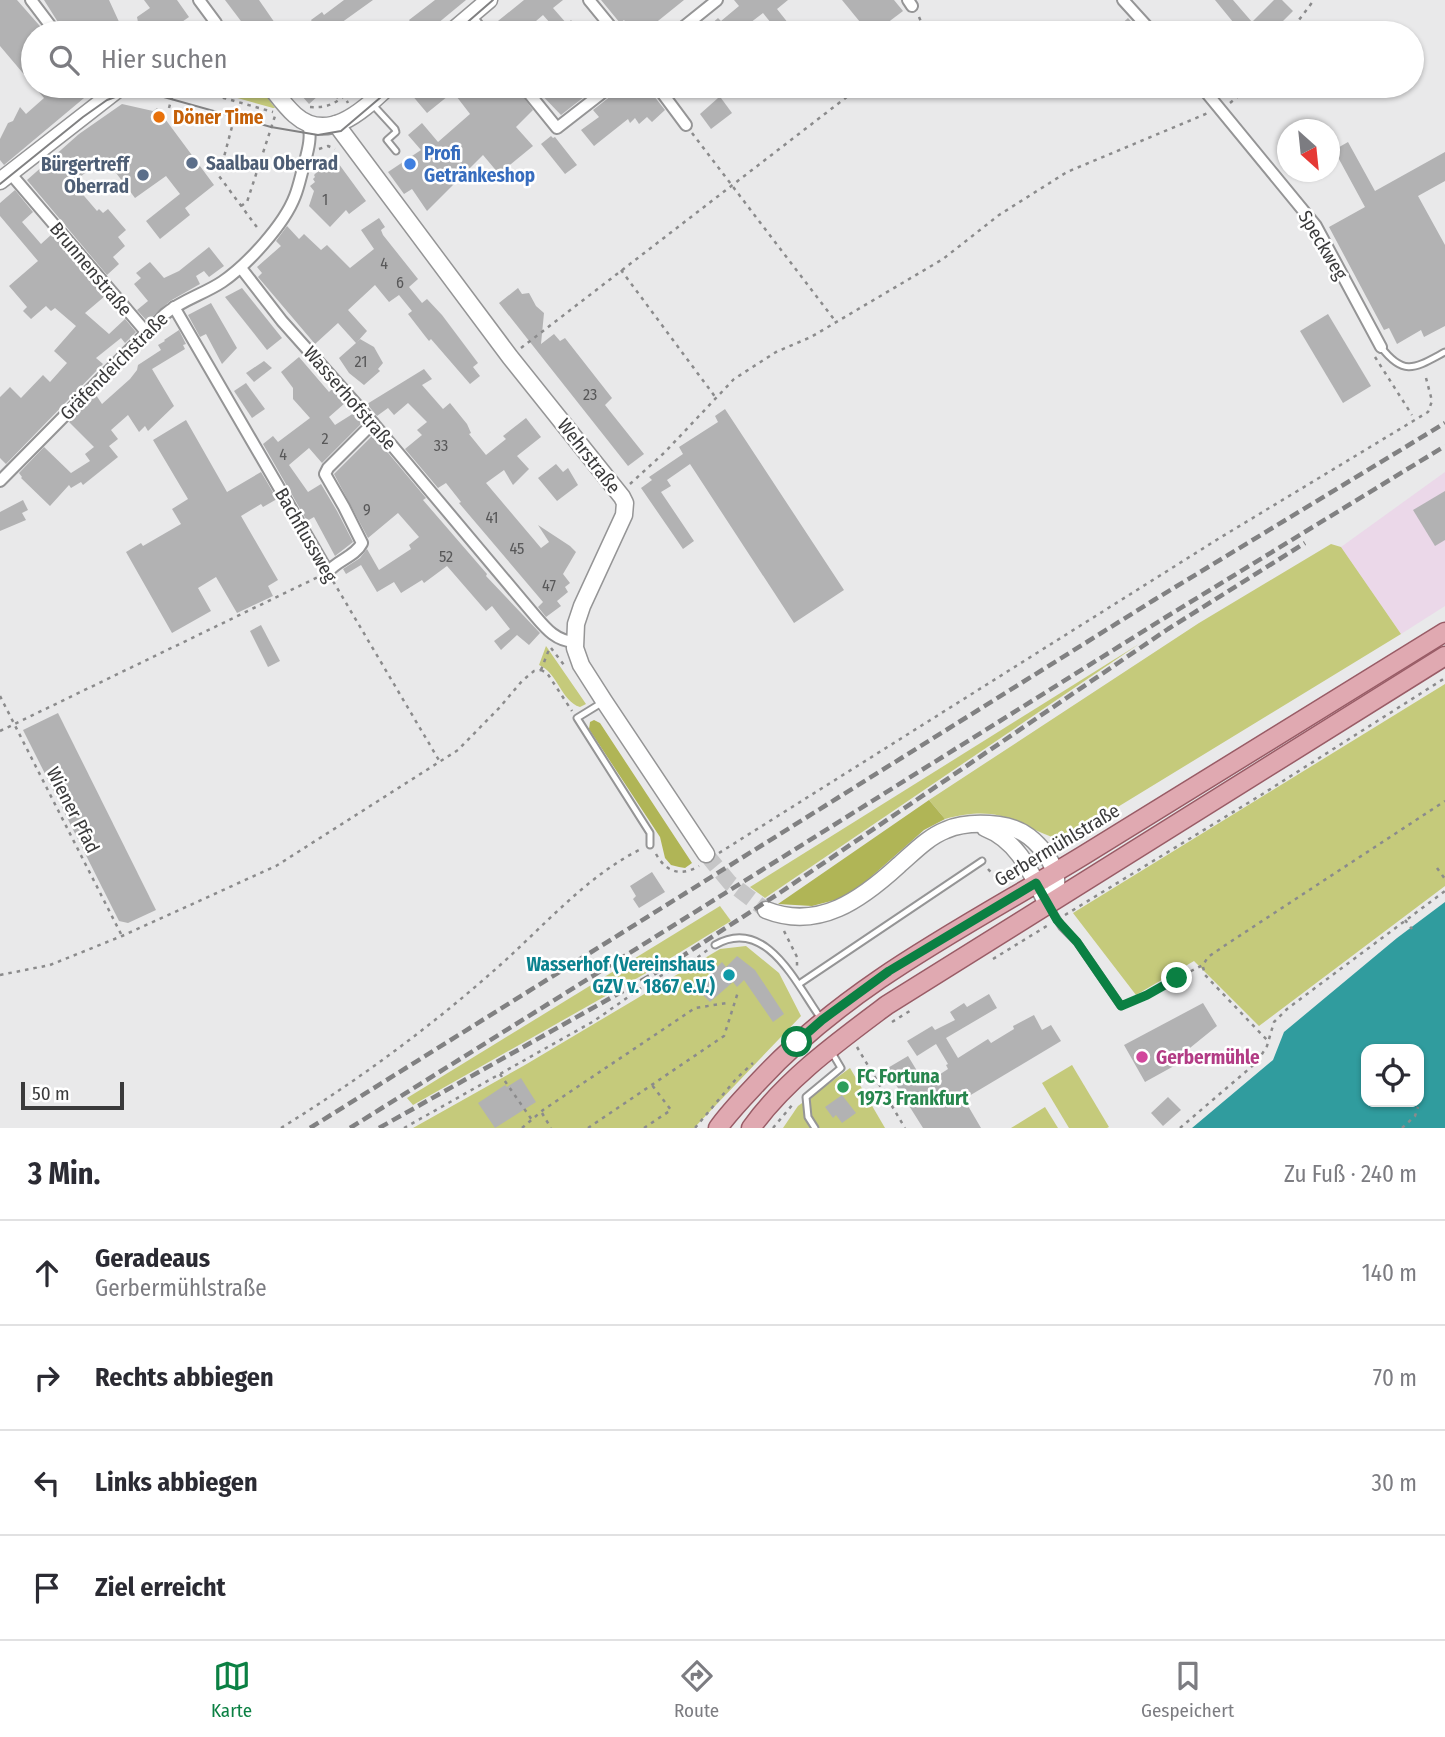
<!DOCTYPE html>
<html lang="de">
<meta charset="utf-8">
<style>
body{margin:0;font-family:"Fira Sans Condensed",sans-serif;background:#f2f2f3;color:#2b2b33}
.controls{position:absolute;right:21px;bottom:21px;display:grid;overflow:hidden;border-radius:14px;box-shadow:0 2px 5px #0004}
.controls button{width:63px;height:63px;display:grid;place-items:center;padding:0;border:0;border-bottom:2px solid #e1e1e2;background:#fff;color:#2b2b33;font:35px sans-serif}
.compass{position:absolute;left:1277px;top:119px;width:63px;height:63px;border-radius:50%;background:#fff;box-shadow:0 2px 5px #0004;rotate:153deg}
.scale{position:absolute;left:21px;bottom:18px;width:103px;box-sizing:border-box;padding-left:7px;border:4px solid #3a3a3b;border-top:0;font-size:19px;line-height:24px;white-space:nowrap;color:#3a3a3b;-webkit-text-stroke:5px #fff;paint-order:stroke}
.stop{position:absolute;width:21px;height:21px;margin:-16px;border:5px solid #0b8043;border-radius:50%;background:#fff}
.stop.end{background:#0b8043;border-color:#fff;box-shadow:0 2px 7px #0008}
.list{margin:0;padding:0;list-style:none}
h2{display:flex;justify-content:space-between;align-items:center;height:91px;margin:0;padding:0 28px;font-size:30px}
h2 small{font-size:23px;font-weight:400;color:#7c7c81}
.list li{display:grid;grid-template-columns:46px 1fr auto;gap:21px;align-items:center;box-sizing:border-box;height:105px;padding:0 28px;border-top:2px solid #e1e1e2}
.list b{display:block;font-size:26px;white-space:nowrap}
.list p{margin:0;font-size:23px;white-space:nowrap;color:#7c7c81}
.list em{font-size:23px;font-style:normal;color:#7c7c81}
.icon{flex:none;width:38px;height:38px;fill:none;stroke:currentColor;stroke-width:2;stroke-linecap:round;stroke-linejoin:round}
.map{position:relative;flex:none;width:1445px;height:1128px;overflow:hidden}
.search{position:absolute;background:#fff;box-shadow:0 2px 5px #0004;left:21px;right:21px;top:21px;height:77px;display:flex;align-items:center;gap:18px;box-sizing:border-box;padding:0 24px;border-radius:38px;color:#7c7c81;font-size:26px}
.sheet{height:511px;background:#fff}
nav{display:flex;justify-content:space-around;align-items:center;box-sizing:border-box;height:98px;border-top:2px solid #e1e1e2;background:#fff;font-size:19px;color:#7c7c81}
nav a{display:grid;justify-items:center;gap:4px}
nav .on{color:#0b8043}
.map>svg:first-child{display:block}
</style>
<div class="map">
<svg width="1445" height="1128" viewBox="0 0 1445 1128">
<rect width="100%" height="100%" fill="#e9e9ea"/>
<!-- commercial -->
<polygon fill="#ebd8e9" points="1445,472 1445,606 1401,634 1341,547"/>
<!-- green -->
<g fill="#c5ca7b">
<polygon points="195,86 259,86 275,108 273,108"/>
<path d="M 1331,544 L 1341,547 L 1401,634 L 1062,841 C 1012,823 1002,804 945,819 L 929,800 L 1199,623 Z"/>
<polygon points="1139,644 765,898 750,887"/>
<path d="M 546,646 L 586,704 L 580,707 C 561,701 558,673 539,665 Z"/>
<polygon points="1445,684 1445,886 1259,1026 1194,961 1136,995 1073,913"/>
<polygon points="720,906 731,921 648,972 413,1105 407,1098"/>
<polygon points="746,946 779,973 801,1016 694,1128 413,1128 525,1065 720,949"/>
<polygon points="1072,1065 1109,1127 1107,1128 1069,1128 1042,1083"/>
<polygon points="850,1068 885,1128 783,1128 798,1106"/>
<polygon points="1045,1107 1058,1128 1011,1128"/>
</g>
<!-- forest -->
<g fill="#b0b556">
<polygon points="594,720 600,723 692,863 685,868 679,867 671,865 665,858 660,837 589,729 590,722"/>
<polygon points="929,800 945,819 924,830 863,884 839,899 812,906 778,904"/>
</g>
<!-- water -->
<path fill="#309c9e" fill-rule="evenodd" d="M 1445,902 L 1445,1128 L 1192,1128 L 1273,1060 L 1284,1032 L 1397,938 ZM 1366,1049 L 1419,1049 L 1419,1102 L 1366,1102 Z"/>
<!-- building -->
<g fill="#b2b2b3">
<polygon points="0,0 17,0 46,33 33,33 33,85 0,46"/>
<polygon points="44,0 109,0 120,24 102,33 70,33 63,25 61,27"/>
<polygon points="144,0 177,0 189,17 166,33 140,33 137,17 150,8"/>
<polygon points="225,0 259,0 277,26 268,33 250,33"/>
<polygon points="344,0 373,0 327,33 298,33 313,23 311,20 322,12 324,15"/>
<polygon points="435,0 466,0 426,33 419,33 409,20"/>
<polygon points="524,0 563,0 553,8 567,24 571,20 582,33 556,33 558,32 543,15 522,33 500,33 493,25"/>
<polygon points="601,0 684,0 643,33 634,33 624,20 620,23"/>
<polygon points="734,0 788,0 777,9 796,33 779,33 763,13 737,33 701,33 718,18 721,21 739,6"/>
<polygon points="842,0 894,0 903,11 874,33 869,33"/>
<polygon points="1215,0 1233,0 1252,22 1274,0 1282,0 1293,11 1283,21 1294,33 1242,33"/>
<polygon points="1128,18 1138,29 1133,33 1111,33"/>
<polygon points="34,86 87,86 90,93 4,165 0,160 0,139 8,123 13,121 20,107 26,114 44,98"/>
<polygon points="293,86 356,86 337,99 328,87 309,104"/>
<polygon points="421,86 515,86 533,110 516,127 533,146 499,174 483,155 427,211 412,189 404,194 388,172 421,150 408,135 422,123 438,142 470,114 453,92 427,113 411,94"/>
<polygon points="533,86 598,86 561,115"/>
<polygon points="619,86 646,86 665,110 652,122 647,117 639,124 635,118 630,123 628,119 594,146 581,130 599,117 593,110 616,92"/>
<polygon points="718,98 721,98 732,113 711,129 700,114"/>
<polygon points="122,104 153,111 157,108 214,185 185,208 190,215 160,239 146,221 180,194 166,176 135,198 104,157 73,183 97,211 99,209 103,213 108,209 126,230 118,237 125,246 113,257 119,264 107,275 27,180 79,134"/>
<polygon points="551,136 553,138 555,137 577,165 565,174 541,144"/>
<polygon points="1348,142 1375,191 1445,152 1445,181 1418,196 1445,245 1445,326 1424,337 1421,330 1397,344 1389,328 1384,330 1329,227 1365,207 1334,150"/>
<polygon points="333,156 366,201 349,214 346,210 330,227 309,206 314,191 310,186 315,182 313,179 315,177 314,175 318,171 316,169"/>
<polygon points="15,190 33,212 22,222 41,244 52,234 105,296 85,313 109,334 125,319 136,332 125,343 121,338 96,358 103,364 6,464 0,458 0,397 10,387 21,398 43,375 50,382 67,363 54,351 76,326 55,308 51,311 46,306 31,319 23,311 27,307 9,286 38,261 0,216 0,203"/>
<polygon points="379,218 385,227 381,230 383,235 418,279 409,287 422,303 427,299 442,315 478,363 473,367 480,376 470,384 431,339 429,341 425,336 408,314 412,311 399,295 389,302 375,285 348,310 367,331 357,342 360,339 374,347 383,363 378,369 380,371 364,385 349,373 339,358 356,343 338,323 315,344 258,277 262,273 257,267 281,246 276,241 287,226 299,239 304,234 321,250 327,245 350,268 374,249 361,230"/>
<polygon points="209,247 224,266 209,277 204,271 196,276 200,284 170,301 147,321 137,310 148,301 134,284 141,278 136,273 150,262 164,278 179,271"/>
<polygon points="242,288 282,338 267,350 225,297"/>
<polygon points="518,288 522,294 529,293 536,306 544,313 541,344 554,334 560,341 565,338 612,398 605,405 644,454 628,466 499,303"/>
<polygon points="211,303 237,348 222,364 206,334 200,337 188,315"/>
<polygon points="1328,314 1371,386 1343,403 1300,331"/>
<polygon points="179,330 186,344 183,345 185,349 152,369 174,406 148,431 145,426 139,432 128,415 111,430 118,439 109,446 118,457 83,485 81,482 71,488 69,485 50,506 21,478 22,477 19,473 44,447 71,473 90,461 85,454 94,447 69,422 96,395 102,404 130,379 137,370 138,365 161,350 158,345 165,341 164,340"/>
<polygon points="299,357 329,392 332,389 345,403 329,417 335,425 354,413 362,423 322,463 309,448 289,465 308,492 321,484 337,511 353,542 335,556 314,517 307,521 263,444 273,436 278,442 310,418 293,399 293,388 281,372"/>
<polygon points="264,361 272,368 254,382 246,373"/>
<polygon points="424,369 432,379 422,385 443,409 450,403 467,424 471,433 469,434 486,455 506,439 503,436 526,418 541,437 517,456 529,469 513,485 504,470 486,483 541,548 549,542 538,525 570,546 576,552 563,574 570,583 565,587 568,592 557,601 561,606 546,617 538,607 543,602 459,503 461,502 446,483 438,488 405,449 422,435 417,430 427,422 408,403 394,415 388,408 377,416 367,404"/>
<polygon points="246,383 265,409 252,418 234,391"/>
<polygon points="725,409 844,590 794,623 690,464 667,480 671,486 661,492 694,541 683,549 641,488 652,480 649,477 683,454 679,447 718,422 715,416"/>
<polygon points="186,420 227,492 261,472 277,499 263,507 261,504 241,516 278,580 268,586 273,596 237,613 216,577 198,588 211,611 172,633 126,552 141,543 143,546 181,524 172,509 188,499 153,440"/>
<polygon points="373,435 426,498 423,500 487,574 486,576 540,633 529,645 517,635 501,650 494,641 510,629 492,606 486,611 447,566 424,583 422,580 401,593 394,582 377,592 361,565 346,574 343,569 360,558 367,549 379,570 411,549 409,545 419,537 398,513 368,538 334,474"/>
<polygon points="556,464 563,472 568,468 578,485 557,501 538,478"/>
<polygon points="1445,491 1445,540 1435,546 1413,510"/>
<polygon points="23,500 28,510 22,513 26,520 0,531 0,512"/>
<polygon points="261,625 280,661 268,667 250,631"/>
<polygon points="58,713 156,910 128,923 119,921 23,730"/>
<polygon points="652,872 665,892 639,908 633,899 636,896 630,886"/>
<polygon points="737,956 755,970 784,1014 773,1022 744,980 737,987 733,982 710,1002 696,988 722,962 726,967"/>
<polygon points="989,994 997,1008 946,1038 958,1058 988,1039 991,1043 1014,1029 1013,1026 1034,1015 1042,1030 1051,1025 1061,1041 964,1099 981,1128 923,1128 886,1069 908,1056 925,1084 948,1069 946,1065 948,1064 936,1044 917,1056 907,1041 932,1026 935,1030 955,1020 950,1012 964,1003 967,1007"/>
<polygon points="1203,1003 1217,1026 1180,1056 1183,1061 1145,1082 1124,1045"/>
<polygon points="521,1078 536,1102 495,1128 478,1103 505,1085 507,1087"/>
<polygon points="842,1095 856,1113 842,1123 836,1115 833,1118 825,1107"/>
<polygon points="1168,1097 1181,1110 1163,1126 1151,1113"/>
</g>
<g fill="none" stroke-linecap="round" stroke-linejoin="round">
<!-- secondary-tunnel -->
<polyline stroke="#c6c6c7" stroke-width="16" stroke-dasharray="16 8" stroke-linecap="butt" points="706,854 730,883 766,910"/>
<!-- lane casing -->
<g stroke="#959596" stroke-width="9">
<g id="lane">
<polyline points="373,105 395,129 396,132 387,140 396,151"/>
<path d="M 1381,347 C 1404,377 1415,368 1445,352"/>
<polyline points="603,702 577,718 650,833 650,845"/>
<polyline points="1050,908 1062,927 1077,942 1121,1006"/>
<path d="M 715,945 C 767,915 797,986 822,1020"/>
<polyline points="799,984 982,861"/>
<polyline points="815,1128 808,1117 806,1097 841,1068 831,1051"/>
</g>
</g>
<!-- street casing -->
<g stroke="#959596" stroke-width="14">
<g id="street">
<polyline points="31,0 56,33"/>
<polyline points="199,0 216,23 217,33"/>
<polyline points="589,0 616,33"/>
<polyline points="908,0 912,6"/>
<polyline points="1123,0 1153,33"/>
<polyline points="470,16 484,33"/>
<polyline points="676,33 717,0"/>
<polyline points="95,86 104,98"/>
<polyline points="523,86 557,128 611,86"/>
<polyline points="657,86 686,125"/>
<polyline points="1201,86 1316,226 1381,347"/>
<polyline points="10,173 146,332"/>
<path d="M 241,268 L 282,321 L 373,423 L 531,611 C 544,626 554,641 575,642"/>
<path d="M 174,307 L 328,572 C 337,560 355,557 362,543 L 344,507 L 325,474 L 328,468 L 373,423"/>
<path d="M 0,481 L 165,314 C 182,300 204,294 222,282 C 247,265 284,225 295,196 C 299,186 301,175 304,165 C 308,150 312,137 308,122"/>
</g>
</g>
<!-- secondary casing -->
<g stroke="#959596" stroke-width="19">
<g id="secondary">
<polyline points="450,33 489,0"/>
<path d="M 270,86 C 278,96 286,107 295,115 C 329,145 365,108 389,86"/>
<polyline points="336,124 510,357 622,497 625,503 624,515 582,606 576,624 575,648 581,665 604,701 706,854"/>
<polyline points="0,181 122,86"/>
<path d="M 985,828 C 1019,841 1032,875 1048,906"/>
<path d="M 766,910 C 819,931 862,899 899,865 C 914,852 928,837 946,830 C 962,823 982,823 999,825 C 1023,828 1038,841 1050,861 C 1059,877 1058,890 1048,906"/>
</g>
</g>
<!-- primary casing -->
<g stroke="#995c66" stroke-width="21">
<g id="primary">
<path d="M 718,1128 C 730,1111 745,1096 760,1080 C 851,982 971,924 1084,855 C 1205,781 1325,706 1445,632"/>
<path d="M 751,1128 C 786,1079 839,1041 887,1005 L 1445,656"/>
</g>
</g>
<!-- path -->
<g stroke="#8b8b8c" stroke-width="2.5" stroke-dasharray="3.5 5" stroke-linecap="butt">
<polyline points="919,17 923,26 923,33"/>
<polyline points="1289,33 1314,0"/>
<polyline points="182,86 273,112"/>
<polyline points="1230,103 1251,86"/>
<path d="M 310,107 C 325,108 333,105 344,96 L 348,103"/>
<polyline points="169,108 175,86"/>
<polyline points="234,119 219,176 259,230"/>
<polyline points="692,133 836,322"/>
<polyline points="319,149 328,146 335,149"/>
<polyline points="241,206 247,202 275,116"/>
<polyline points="621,270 716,398"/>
<polyline points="521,348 861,86"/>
<polyline points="1375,357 1412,415"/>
<polyline points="630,484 665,452 734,379 776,352 811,337 943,259 999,215 1067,172 1208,113"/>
<polyline points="333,581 440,762"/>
<polyline points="551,648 564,665"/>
<polyline points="541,670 547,673 572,711"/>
<polyline points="541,670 550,647"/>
<polyline points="0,696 122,936"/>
<polyline points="0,731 318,577"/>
<polyline points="719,853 1218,539 1428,412 1432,401 1425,374"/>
<path d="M 656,854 C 666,872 680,877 699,866"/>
<polyline points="1437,868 1445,879"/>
<polyline points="988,869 1002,884"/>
<polyline points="1065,915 1261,795 1445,678"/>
<polyline points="1405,920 1412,929"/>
<polyline points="784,931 797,957 797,967"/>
<polyline points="993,959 1050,924"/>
<polyline points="1203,967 1205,975 1267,1040"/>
<polyline points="0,975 50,965 122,936 276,866 458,750 500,707 522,681 534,671 541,670"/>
<polyline points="1130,1002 1203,965 1208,957 1224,946 1445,801"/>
<polyline points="892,1022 913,1009"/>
<polyline points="857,1047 905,1128"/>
<polyline points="500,1074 532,1120"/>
<polyline points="542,1113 551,1128"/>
<path d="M 281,1128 C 355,1082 424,1032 490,974 C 539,932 583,878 641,849"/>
<polyline points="404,1128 594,1021 654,979 694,960 709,949"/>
<polyline points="522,1128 543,1110 695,1008 727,1003"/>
<polyline points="588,1128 724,1036 738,992"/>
<polyline points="644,1128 671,1110 652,1085"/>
<polyline points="695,1128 736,1079 753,1063"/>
<polyline points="773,1128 793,1104"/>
<polyline points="1180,1128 1257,1062 1267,1046 1274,1022 1287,1009 1445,891"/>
<polyline points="1402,1128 1415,1116 1418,1107"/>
</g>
<!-- lane -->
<use href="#lane" stroke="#fff" stroke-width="5"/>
<!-- street -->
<use href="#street" stroke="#fff" stroke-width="10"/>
<!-- secondary -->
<use href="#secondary" stroke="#fff" stroke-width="16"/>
<!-- primary -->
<use href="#primary" stroke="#e0a9b1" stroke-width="18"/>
<!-- tram -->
<g stroke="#818182" stroke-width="2">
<polyline points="455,33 493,0"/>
<polyline points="0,184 83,117 107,100 126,93 153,94 271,127 318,135 341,131 394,86"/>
</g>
<!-- rail -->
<g stroke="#818182" stroke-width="4.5" stroke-dasharray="10 5" stroke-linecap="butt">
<polyline points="310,1128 1154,600 1445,423"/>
<polyline points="350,1128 1166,617 1445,446"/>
<polyline points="379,1128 664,968 778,894 1168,629 1305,543"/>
</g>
</g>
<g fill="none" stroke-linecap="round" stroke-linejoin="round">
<!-- route -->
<polyline stroke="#0b8043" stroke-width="9" points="797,1042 822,1020 889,971 1036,883 1057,920 1077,942 1121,1006 1147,995 1177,978"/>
</g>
<!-- markers -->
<circle fill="#e8710a" stroke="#fff" stroke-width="2.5" cx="159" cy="117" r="7"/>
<g fill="#5c6f8a" stroke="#fff" stroke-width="2.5">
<circle cx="192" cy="163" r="7"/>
<circle cx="143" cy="175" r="7"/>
</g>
<circle fill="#3f7fe0" stroke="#fff" stroke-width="2.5" cx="410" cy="164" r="7"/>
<circle fill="#0f9aa8" stroke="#fff" stroke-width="2.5" cx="729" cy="975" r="7"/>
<circle fill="#d1479c" stroke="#fff" stroke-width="2.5" cx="1142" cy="1057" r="7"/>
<circle fill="#2e9e5b" stroke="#fff" stroke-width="2.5" cx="843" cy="1087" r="7"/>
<g text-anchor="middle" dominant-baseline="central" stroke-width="5" stroke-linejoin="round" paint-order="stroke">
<!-- number labels -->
<g font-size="16" fill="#585859">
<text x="325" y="199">1</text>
<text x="384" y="263">4</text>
<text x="400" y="282">6</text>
<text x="361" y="361">21</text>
<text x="590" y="394">23</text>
<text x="325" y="438">2</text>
<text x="441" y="445">33</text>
<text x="283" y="454">4</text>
<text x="367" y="509">9</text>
<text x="492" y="517">41</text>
<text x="517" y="548">45</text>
<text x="446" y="556">52</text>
<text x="549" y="585">47</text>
</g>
<!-- food labels -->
<g font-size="19" font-weight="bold" fill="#c56008" stroke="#fff" text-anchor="start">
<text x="173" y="117">Döner Time</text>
</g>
<!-- shop labels -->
<g font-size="19" font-weight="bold" fill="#366cbe" stroke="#fff" text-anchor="start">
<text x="424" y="153">Profi<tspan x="424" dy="22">Getränkeshop</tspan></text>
</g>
<!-- service labels -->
<g font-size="19" font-weight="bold" fill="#4e5e75" stroke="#fff" text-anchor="start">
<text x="206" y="163">Saalbau Oberrad</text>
<text x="129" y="164" text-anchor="end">Bürgertreff<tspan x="129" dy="22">Oberrad</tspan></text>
</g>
<!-- street labels -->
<g font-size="19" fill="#3a3a3b" stroke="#fff">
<text transform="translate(1323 245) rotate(59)">Speckweg</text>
<text transform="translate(91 269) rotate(50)">Brunnenstraße</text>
<text transform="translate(114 366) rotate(-45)">Gräfendeichstraße</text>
<text transform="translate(350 398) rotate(49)">Wasserhofstraße</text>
<text transform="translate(589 456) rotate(52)">Wehrstraße</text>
<text transform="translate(306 535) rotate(60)">Bachflussweg</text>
<text transform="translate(73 810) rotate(63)">Wiener Pfad</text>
<text transform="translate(1057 845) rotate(-31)">Gerbermühlstraße</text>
</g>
<!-- culture labels -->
<g font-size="19" font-weight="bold" fill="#0d838f" stroke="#fff" text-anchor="end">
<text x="715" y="964">Wasserhof (Vereinshaus<tspan x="715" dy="22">GZV v. 1867 e.V.)</tspan></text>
</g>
<!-- hotel labels -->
<g font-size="19" font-weight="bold" fill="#b23c85" stroke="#fff" text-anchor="start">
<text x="1156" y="1057">Gerbermühle</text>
</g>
<!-- leisure labels -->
<g font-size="19" font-weight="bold" fill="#27864d" stroke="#fff" text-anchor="start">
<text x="857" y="1076">FC Fortuna<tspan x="857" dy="22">1973 Frankfurt</tspan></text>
</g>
</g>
</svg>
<div class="controls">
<button><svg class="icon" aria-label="locate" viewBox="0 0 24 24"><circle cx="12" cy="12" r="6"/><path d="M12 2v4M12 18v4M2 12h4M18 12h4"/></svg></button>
</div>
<svg class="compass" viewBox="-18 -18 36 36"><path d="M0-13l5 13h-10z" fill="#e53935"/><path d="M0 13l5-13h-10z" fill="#7c7c81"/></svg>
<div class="scale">50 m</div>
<div class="stop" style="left:797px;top:1042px"></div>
<div class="stop end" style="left:1177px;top:978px"></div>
<div class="search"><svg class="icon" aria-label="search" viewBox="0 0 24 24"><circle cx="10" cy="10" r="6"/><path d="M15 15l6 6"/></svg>Hier suchen</div>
</div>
<section class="sheet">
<h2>3 Min.<small>Zu Fuß · 240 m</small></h2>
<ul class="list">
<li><svg class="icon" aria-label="ahead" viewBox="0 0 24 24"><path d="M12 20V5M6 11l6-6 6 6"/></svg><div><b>Geradeaus</b><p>Gerbermühlstraße</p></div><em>140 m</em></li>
<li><svg class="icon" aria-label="right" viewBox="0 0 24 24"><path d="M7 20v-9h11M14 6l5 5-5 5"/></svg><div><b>Rechts abbiegen</b></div><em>70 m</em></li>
<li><svg class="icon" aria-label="left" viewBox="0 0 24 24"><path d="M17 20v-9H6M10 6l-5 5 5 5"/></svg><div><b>Links abbiegen</b></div><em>30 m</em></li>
<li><svg class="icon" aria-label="arrive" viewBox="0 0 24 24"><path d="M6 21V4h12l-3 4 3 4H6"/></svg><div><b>Ziel erreicht</b></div></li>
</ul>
</section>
<nav>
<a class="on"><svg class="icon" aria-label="map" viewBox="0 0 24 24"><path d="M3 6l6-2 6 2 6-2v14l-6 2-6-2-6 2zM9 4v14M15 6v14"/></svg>Karte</a>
<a><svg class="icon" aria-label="directions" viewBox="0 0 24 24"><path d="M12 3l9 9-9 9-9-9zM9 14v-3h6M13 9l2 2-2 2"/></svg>Route</a>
<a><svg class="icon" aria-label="saved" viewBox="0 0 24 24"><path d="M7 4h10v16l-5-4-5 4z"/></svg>Gespeichert</a>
</nav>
